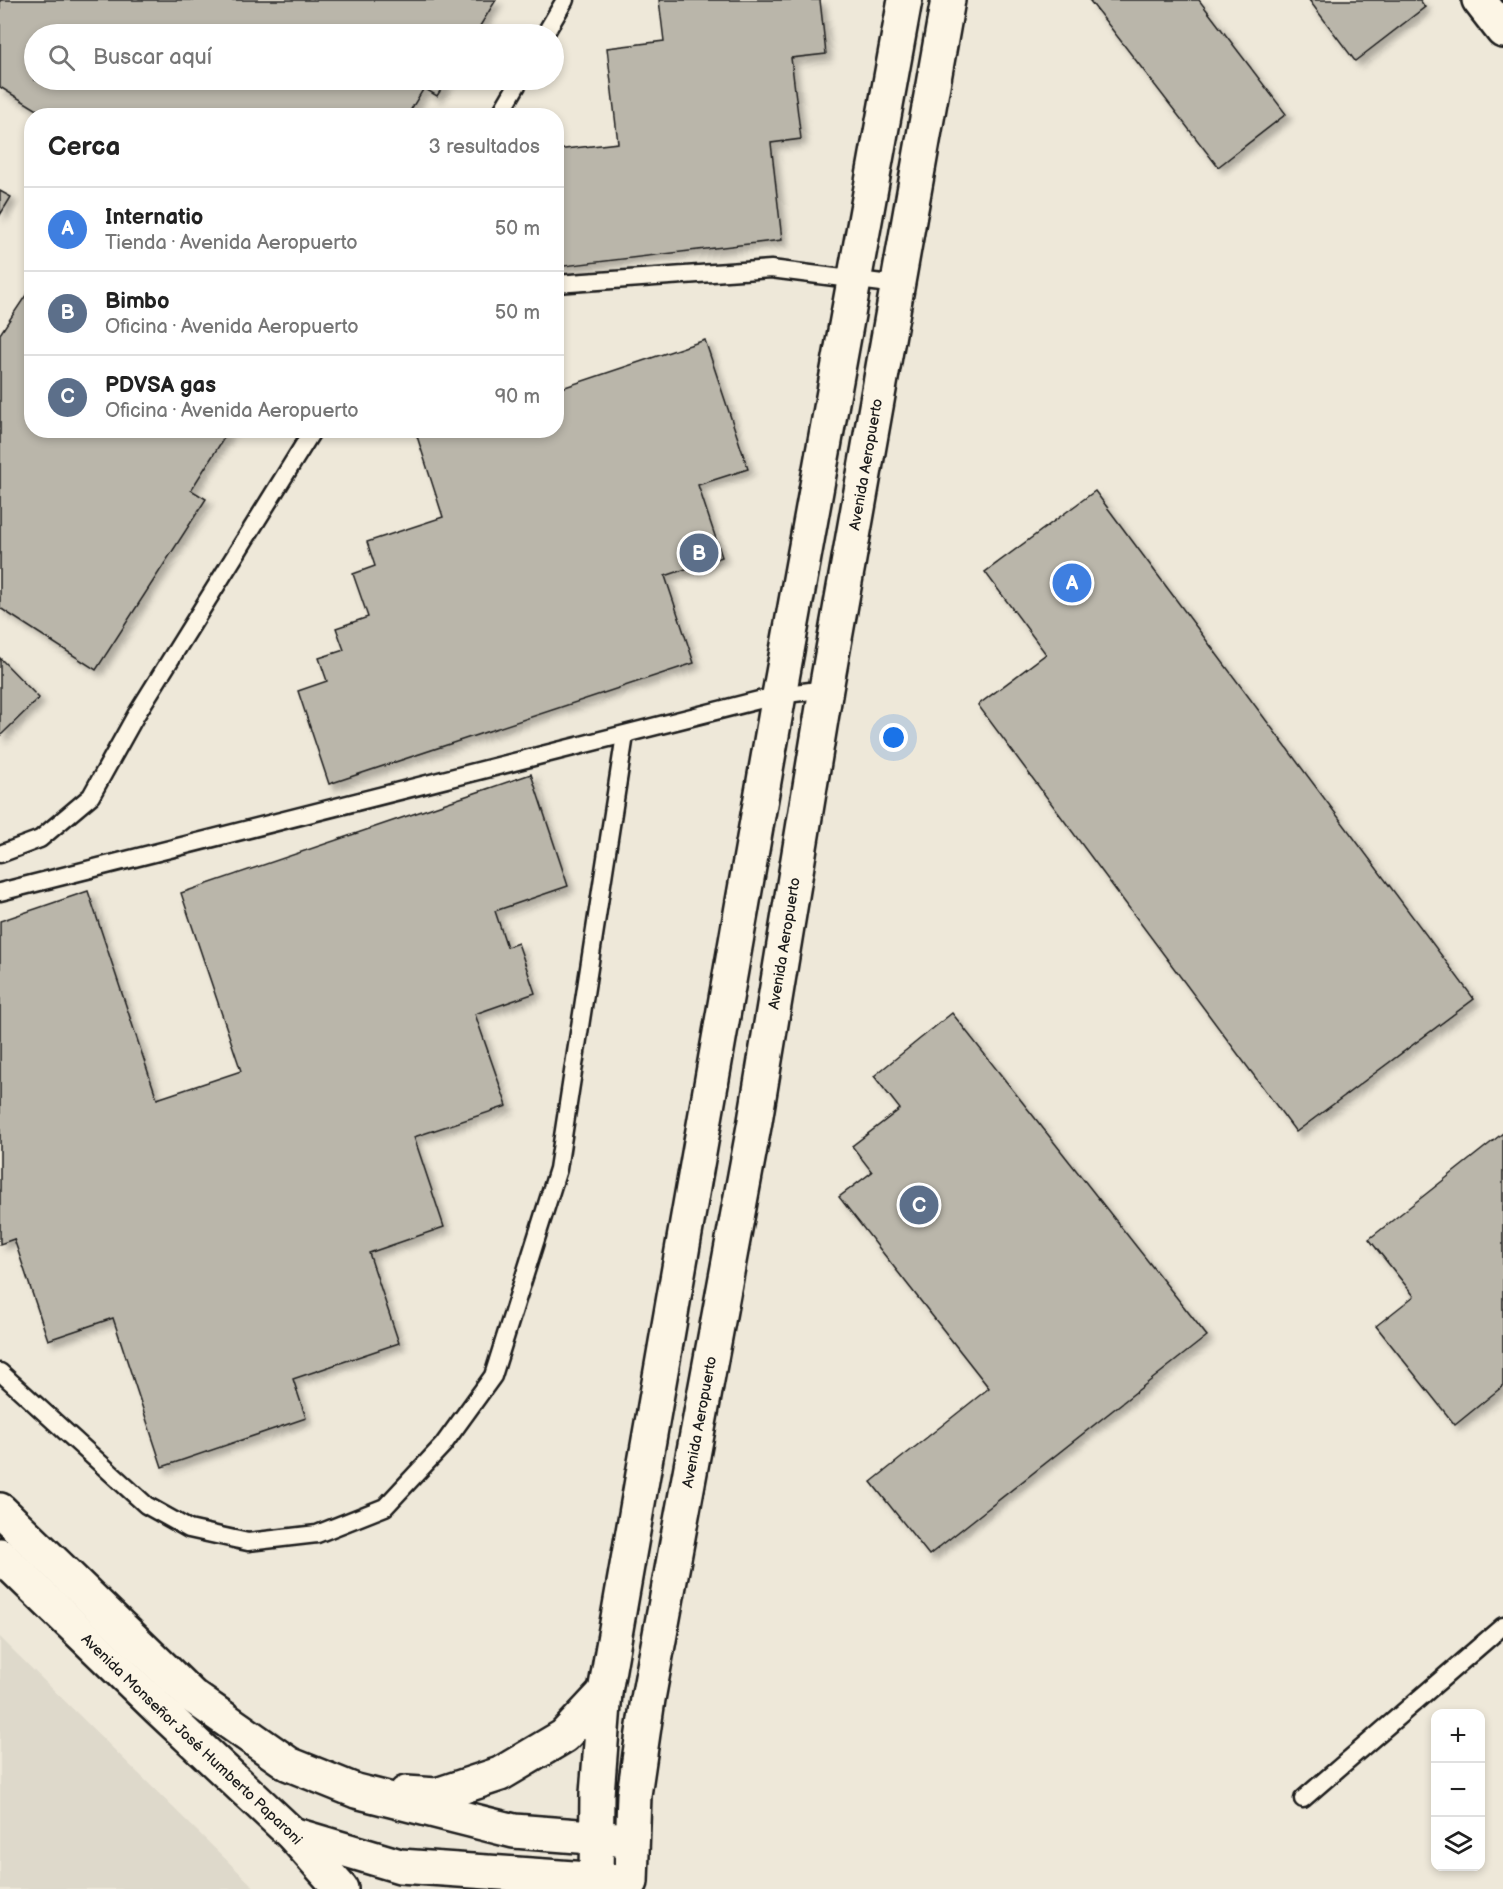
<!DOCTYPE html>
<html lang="es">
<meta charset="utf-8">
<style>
body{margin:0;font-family:"Balsamiq Sans",sans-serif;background:#f6f6f6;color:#222}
.controls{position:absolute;right:18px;bottom:18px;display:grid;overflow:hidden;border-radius:12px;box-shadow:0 3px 9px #0003}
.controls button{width:54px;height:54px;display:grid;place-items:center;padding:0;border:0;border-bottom:2px solid #e0e0e0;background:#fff;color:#222;font:30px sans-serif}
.you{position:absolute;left:894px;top:738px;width:21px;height:21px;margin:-15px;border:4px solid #fff;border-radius:50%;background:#1a73e8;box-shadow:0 0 0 9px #1a73e833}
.badge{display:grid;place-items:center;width:39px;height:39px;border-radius:50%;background:#ea580c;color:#fff;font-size:20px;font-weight:700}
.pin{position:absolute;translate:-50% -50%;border:3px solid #fff;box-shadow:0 2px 6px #0006}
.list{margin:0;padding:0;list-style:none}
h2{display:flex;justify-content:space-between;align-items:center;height:78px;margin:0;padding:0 24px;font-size:26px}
h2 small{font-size:20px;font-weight:400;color:#767676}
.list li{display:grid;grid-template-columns:39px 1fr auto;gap:18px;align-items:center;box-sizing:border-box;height:84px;padding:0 24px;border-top:2px solid #e0e0e0}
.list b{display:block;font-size:22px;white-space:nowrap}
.list p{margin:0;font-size:20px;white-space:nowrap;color:#767676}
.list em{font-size:20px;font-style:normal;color:#767676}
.icon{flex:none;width:33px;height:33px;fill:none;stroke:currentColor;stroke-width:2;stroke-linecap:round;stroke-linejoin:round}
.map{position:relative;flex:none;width:1503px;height:1889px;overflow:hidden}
.search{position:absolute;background:#fff;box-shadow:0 3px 9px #0003;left:24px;top:24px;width:540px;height:66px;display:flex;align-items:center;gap:15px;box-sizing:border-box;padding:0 21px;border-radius:33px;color:#767676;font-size:22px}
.panel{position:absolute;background:#fff;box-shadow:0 3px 9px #0003;left:24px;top:108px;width:540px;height:330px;border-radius:24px}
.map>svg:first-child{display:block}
</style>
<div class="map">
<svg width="1503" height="1889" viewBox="0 0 1503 1889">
<defs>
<filter id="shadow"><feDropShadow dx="5.5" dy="5.5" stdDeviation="3" flood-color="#0004"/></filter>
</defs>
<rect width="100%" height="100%" fill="#eee8d9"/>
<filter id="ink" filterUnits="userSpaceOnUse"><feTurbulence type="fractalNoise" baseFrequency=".0167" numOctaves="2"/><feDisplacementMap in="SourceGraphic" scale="12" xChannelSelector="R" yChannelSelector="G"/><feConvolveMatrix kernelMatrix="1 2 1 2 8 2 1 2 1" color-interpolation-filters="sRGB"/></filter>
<g filter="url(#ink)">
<!-- built -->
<polygon fill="#ded9cb" points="0,1637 18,1655 256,1889 0,1889"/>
<!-- building -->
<g fill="#bab6aa" stroke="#1c1c1c" stroke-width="1.5" filter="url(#shadow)">
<polygon points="0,0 496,0 475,34 34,34 34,80 447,80 437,96 424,88 410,111 418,116 47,116 0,87"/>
<polygon points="659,0 820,0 826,54 791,58 801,139 771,143 782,240 556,267 556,150 618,143 607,48 664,41"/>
<polygon points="1092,0 1199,0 1286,114 1218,167 1090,1"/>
<polygon points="1309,0 1420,0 1425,7 1355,61"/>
<polygon points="0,191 11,197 0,215"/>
<polygon points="32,286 32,430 229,430 191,490 206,499 96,670 0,608 0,334"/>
<polygon points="705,340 748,469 698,485 722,557 665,576 694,663 329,784 298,691 327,681 319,658 344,650 336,628 368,617 353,574 375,566 367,542 443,517 415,430 556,430 556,390"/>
<polygon points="1095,491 1474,999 1296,1132 978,705 1046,654 985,572"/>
<polygon points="0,658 39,698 0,736"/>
<polygon points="531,774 568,886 495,911 507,947 518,943 535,993 475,1014 507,1106 414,1137 444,1227 369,1253 399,1343 293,1379 306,1418 162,1467 113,1318 48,1340 14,1239 0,1244 0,921 88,891 157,1099 241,1071 181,893"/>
<polygon points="952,1013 1207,1336 929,1555 871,1482 989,1388 839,1197 872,1172 852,1146 900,1109 874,1076"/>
<polygon points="1503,1133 1503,1386 1455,1425 1376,1326 1414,1296 1369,1239"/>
</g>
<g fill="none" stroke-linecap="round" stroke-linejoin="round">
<!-- lane casing -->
<g stroke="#1c1c1c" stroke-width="21">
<g id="lane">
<polyline points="545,34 565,0"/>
<polyline points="499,116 520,80"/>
<polyline points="556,284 771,269 898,285"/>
<polyline points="0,854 40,839 91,796 136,715 313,430"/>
<polyline points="0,892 779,695 826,689"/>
<polyline points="0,1372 146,1505 189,1529 248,1542 317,1534 385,1507 443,1445 493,1376 558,1169 625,735"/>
<polyline points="1303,1799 1503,1626"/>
</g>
</g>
<!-- street casing -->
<g stroke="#1c1c1c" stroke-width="38">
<polyline id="street" points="1479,0 1503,31"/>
</g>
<!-- secondary casing -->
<g stroke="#1c1c1c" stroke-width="38">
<g id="secondary">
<polyline points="0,1510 192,1696 289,1764 356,1791 514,1831 617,1839"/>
<path id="s1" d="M 0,1555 L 159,1709 L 292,1834 L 341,1889"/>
<polyline points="406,1793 437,1795 500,1774 564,1736 605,1692"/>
<path id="s2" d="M 292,1834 L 400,1866 L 631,1882 L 634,1795 L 648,1699 L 755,1121 L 826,689 L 948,0"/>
<polyline points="596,1879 597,1794 605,1692 779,695 905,0"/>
</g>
</g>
<!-- lane -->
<use href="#lane" stroke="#fcf5e5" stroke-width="16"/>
<!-- street -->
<use href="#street" stroke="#fcf5e5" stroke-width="33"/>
<!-- secondary -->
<use href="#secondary" stroke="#fcf5e5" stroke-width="33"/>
</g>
</g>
<g text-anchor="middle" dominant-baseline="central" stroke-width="5" stroke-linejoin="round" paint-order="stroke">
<!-- street labels -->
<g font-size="15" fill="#1c1c1c" stroke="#fcf5e5">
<text stroke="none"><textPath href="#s2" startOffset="1782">Avenida Aeropuerto</textPath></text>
<text stroke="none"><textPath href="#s2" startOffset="1296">Avenida Aeropuerto</textPath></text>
<text stroke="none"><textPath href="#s2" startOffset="810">Avenida Aeropuerto</textPath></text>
<text stroke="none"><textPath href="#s1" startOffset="266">Avenida Monseñor José Humberto Paparoni</textPath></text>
</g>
</g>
</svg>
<div class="controls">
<button>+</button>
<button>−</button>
<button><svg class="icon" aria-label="layers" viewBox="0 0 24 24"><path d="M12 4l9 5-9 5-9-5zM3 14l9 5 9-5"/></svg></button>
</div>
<div class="you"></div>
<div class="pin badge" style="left:1072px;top:583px;background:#3f7fe0">A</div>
<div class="pin badge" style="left:699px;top:553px;background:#5c6f8a">B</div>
<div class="pin badge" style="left:919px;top:1205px;background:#5c6f8a">C</div>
<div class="search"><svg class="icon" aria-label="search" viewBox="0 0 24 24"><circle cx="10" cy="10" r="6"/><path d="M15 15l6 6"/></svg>Buscar aquí</div>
<section class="panel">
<h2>Cerca<small>3 resultados</small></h2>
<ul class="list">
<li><span class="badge" style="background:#3f7fe0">A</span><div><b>Internatio</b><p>Tienda · Avenida Aeropuerto</p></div><em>50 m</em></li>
<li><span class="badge" style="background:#5c6f8a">B</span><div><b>Bimbo</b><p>Oficina · Avenida Aeropuerto</p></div><em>50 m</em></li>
<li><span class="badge" style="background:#5c6f8a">C</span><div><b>PDVSA gas</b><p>Oficina · Avenida Aeropuerto</p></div><em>90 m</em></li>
</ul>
</section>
</div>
